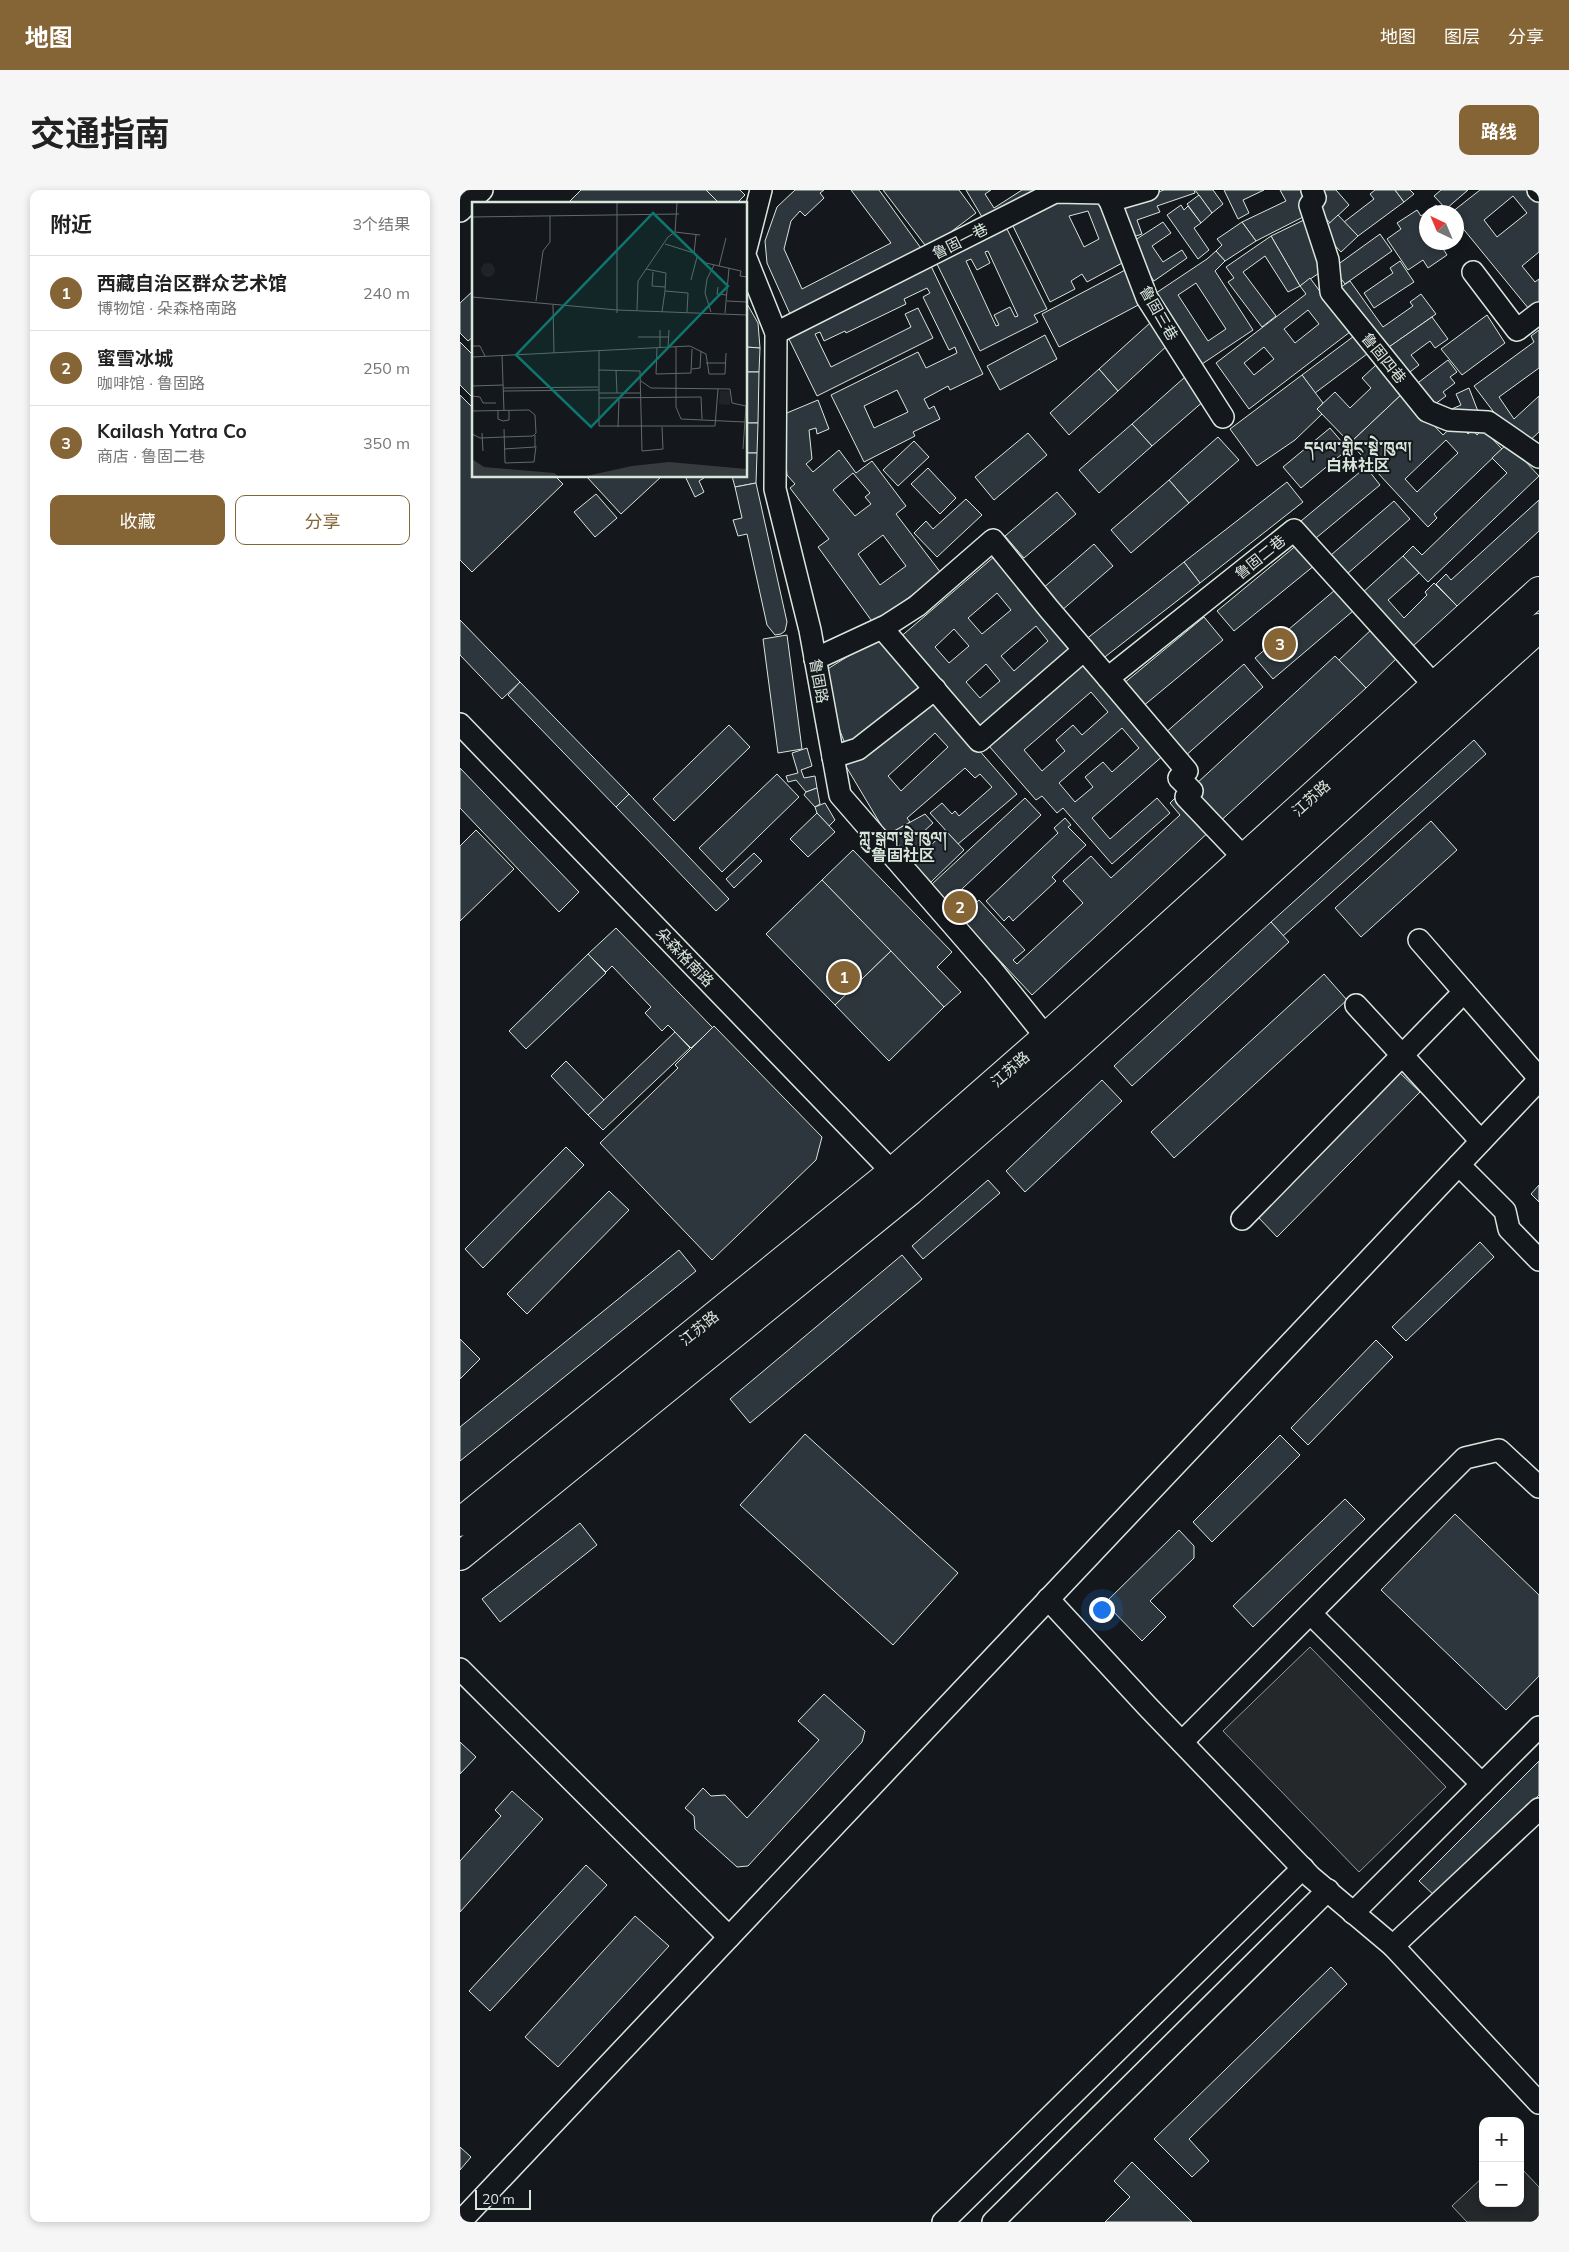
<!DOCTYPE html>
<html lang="zh">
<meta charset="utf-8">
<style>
body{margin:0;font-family:Mulish,"Noto Sans SC","Noto Serif Tibetan",sans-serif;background:#f6f6f6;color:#222}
.controls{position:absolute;right:15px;bottom:15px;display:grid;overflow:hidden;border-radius:10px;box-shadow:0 2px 8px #0003}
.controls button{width:45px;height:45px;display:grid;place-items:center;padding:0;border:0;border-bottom:1px solid #e0e0e0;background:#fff;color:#222;font:25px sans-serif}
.compass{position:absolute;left:959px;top:15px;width:45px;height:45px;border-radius:50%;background:#fff;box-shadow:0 2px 8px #0003;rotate:316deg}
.scale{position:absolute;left:15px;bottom:12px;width:56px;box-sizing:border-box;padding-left:5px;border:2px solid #d8e6dc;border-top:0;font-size:14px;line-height:18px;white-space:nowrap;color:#d8e6dc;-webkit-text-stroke:4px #14181c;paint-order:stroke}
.you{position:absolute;left:641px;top:1419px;width:18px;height:18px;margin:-12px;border:4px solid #fff;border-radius:50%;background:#1a73e8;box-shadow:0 0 0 8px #1a73e833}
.badge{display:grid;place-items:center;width:32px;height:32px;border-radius:50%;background:#856535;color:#fff;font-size:16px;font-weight:700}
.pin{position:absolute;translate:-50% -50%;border:2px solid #fff;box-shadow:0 1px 5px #0006}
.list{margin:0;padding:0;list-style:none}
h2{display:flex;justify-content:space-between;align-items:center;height:65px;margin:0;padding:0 20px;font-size:21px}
h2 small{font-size:16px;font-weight:400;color:#767676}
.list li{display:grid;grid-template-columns:32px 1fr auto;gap:15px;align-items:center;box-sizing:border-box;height:75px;padding:0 20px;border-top:1px solid #e0e0e0}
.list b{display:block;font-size:19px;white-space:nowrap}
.list p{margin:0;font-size:16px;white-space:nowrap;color:#767676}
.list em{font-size:16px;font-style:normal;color:#767676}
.actions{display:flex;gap:10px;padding:15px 20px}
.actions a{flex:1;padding:11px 0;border:1px solid #856535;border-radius:10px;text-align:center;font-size:18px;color:#856535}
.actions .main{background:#856535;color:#fff}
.map{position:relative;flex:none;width:1079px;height:2032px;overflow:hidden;border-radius:10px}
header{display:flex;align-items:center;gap:30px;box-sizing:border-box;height:70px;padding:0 25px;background:#856535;color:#fff}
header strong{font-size:24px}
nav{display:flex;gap:28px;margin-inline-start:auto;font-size:18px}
.intro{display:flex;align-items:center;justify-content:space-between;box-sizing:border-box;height:120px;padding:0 30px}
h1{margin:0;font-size:35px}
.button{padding:12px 22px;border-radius:10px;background:#856535;color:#fff;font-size:18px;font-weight:700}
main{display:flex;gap:30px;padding:0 30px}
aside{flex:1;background:#fff;border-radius:10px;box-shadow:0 2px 8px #0003}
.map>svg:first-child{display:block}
</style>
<header>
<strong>地图</strong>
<nav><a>地图</a><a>图层</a><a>分享</a></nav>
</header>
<div class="intro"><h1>交通指南</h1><a class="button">路线</a></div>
<main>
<aside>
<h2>附近<small>3个结果</small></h2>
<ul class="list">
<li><span class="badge">1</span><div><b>西藏自治区群众艺术馆</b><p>博物馆 · 朵森格南路</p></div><em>240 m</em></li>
<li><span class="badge">2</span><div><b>蜜雪冰城</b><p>咖啡馆 · 鲁固路</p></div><em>250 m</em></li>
<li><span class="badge">3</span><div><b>Kailash Yatra Co</b><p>商店 · 鲁固二巷</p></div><em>350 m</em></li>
</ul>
<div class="actions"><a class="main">收藏</a><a>分享</a></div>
</aside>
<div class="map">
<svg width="1079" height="2032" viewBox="0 0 1079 2032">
<rect width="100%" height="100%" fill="#14181c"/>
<!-- parking -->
<g fill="#24282b" stroke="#939e99">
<polygon points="850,1457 986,1597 899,1682 763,1541"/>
<polygon points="1060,1977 1079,1997 1079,2032 1007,2032 992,2016 1023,1987 1023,2013 1060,2013"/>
</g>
<!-- building -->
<g fill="#2c363c" stroke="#d8e6dc" fill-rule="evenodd">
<polygon points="121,0 246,0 260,14 107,14"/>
<polygon points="246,0 280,0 285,5 276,14 260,14"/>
<polygon points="335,0 364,0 360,3 364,8 345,26 340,21 331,31 324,59 342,99 431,53 391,0 419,0 463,61 330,124 307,73 305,51 317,17"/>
<polygon points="423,0 499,0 516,23 468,59"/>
<polygon points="506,0 531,0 525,4 534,18 562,0 582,0 525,32"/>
<polygon points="704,0 734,0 735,3 697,16 700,22 677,30 682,44 667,49 656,17"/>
<polygon points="735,0 753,0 763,14 752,23"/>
<polygon points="764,0 804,0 783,10 789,23 778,29"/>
<polygon points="820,0 848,0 846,11 839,15 845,26 796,51 782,32 826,11"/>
<polygon points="862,0 876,0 889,15 870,33 856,17 867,7"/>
<polygon points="915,0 935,0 944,12 898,46 884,32 914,9 910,4"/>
<polygon points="935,0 950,0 954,4 944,12"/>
<polygon points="981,0 1008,0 986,19 974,6"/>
<path d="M 1020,0 L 1072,0 L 1079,8 L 1079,62 L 1062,76 L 1075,92 L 1079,89 L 1079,120 L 1073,124 L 996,30 L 996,22 L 992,22 ZM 1053,6 L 1067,23 L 1037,47 L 1024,30 Z"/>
<polygon points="739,5 752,23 741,33 727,14"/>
<path d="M 640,6 L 664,72 L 627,92 L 622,84 L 611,91 L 615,99 L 590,112 L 552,34 L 606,7 ZM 628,21 L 639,49 L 624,57 L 609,26 Z"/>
<polygon points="721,15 724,20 728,16 741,33 734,38 749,60 738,69 707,25"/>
<polygon points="976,15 981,22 966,22 966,52 989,52 982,57 987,65 968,78 963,70 948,80 927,49 941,39 937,33 957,20 961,26"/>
<polygon points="878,25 898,46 881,62 861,41"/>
<polygon points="846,29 865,79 840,96 811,46"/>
<polygon points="703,32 711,43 692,56 703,72 722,60 727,68 694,91 669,54"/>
<polygon points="782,32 796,51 765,71 756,61 762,55 757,49"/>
<path d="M 546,37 L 587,119 L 574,125 L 578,132 L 520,161 L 476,72 ZM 528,61 L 558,126 L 555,127 L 550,117 L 534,125 L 539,135 L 536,136 L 506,71 L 511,69 L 517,80 L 530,73 L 525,62 Z"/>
<polygon points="920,44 932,61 885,94 873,78"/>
<polygon points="811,46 840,96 828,102 805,66 783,82 816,126 802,137 768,92 774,88 766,77"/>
<path d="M 756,61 L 765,71 L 755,81 L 793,140 L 739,176 L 693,105 L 747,69 ZM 736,93 L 766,139 L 748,151 L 718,105 Z"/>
<polygon points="940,71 954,92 914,118 904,103 933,83 930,78"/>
<path d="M 470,74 L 523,184 L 490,200 L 488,196 L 464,209 L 469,219 L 474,216 L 480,229 L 453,242 L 455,246 L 404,272 L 371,205 L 458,162 L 466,178 L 497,163 L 495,157 L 489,160 L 463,107 L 470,103 L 467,98 L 444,109 L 446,114 L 386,143 L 385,141 L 364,151 L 360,142 L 355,144 L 371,177 L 451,137 L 445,124 L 458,118 L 473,148 L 357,206 L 327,145 ZM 437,200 L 448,222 L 414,238 L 404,216 Z"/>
<polygon points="667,79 684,112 599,157 582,124"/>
<path d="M 850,88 L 890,142 L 789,219 L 756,173 L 846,104 L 840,96 ZM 848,120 L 859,134 L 835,153 L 824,139 ZM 804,157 L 814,169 L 794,185 L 784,173 Z"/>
<polygon points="890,91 923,137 953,116 950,112 961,104 976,124 922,162 878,99"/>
<polygon points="14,100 14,146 8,151 0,143 0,113"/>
<polygon points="286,112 298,133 300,158 286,157"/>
<polygon points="1027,125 1045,153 1002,185 981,159"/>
<polygon points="972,127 988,149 975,158 970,151 951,165 959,175 946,185 926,159"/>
<polygon points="690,133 709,154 658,201 639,179"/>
<polygon points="1079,140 1079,178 1039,207 1054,229 1079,206 1079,242 1067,253 1049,233 1045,237 1014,196 1074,152 1071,146"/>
<polygon points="585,145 597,169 540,200 527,176"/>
<polygon points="894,146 907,164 855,203 842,185"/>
<polygon points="0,152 14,166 14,209 0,195"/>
<polygon points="286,157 300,158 299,182 286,182"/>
<polygon points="988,170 997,182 990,187 995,193 983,202 986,206 971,217 955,195"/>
<polygon points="916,175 943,203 890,253 857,219 875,202 890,218 911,198 902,188"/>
<polygon points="639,179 658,201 609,245 590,223"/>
<polygon points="286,182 299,182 298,233 286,233"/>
<polygon points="842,185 863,213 857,219 862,224 835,250 797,276 770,239"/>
<polygon points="725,187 745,210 692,256 672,234"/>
<polygon points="1009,198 1019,224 987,221 1001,215 996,204"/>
<path d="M 943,203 L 983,245 L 997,232 L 1008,244 L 1013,240 L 1017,245 L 1023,239 L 1042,259 L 974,324 L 977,328 L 968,337 L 890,253 ZM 986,250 L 998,263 L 957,302 L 945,289 Z"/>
<polygon points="0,205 14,219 14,286 95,286 103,294 12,382 0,370"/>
<path d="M 358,210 L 369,239 L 357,244 L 356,238 L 349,240 L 352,269 L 346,274 L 353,282 L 379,260 L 396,283 L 412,271 L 446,316 L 436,324 L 481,383 L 414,434 L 358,357 L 369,349 L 330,298 L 335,294 L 327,285 L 322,225 ZM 393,283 L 410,303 L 405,307 L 411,314 L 395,326 L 373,300 ZM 423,345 L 446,376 L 420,395 L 398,364 Z"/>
<polygon points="286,233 298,233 297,263 286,263"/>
<polygon points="672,234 692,256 639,303 619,280"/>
<polygon points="870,238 888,259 841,298 823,277"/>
<polygon points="568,243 587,265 534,310 515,287"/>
<polygon points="758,247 779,270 729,313 709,290"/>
<polygon points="454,251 469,267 438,296 423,280"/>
<polygon points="1048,253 1079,286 968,392 943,366 953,356 962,365 1047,283 1032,268"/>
<polygon points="286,263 297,263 296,293 275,297 272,286 286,286"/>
<polygon points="906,277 920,295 856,348 841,331"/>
<polygon points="468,278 496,308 480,324 451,294"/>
<polygon points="126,286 202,286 161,324"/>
<polygon points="225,286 247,286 239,291 244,302 235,307"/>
<polygon points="709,290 729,313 671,363 651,340"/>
<polygon points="827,292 843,312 740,393 724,372"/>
<polygon points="296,293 327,432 325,441 321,444 315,445 307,435 287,344 278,346 273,330 282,328 275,297"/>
<polygon points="597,302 616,324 564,368 545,346"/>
<polygon points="136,304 157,328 135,347 114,322"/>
<polygon points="506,309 522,325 477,367 454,343 466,331 473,339"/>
<polygon points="1079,310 1079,341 997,416 976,394 986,384 991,390"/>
<polygon points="934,311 950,329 887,384 871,365"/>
<polygon points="634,354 653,376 601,421 582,399"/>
<polygon points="838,354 855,375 774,441 757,421"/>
<path d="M 535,366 L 614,458 L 518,541 L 438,449 ZM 537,403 L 551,420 L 522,444 L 508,428 ZM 576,436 L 588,451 L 554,481 L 541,466 ZM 494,439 L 509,456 L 489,473 L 475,457 ZM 526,474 L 540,491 L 520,508 L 506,492 Z"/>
<polygon points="943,366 959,383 928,410 944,428 967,405 965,402 974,393 997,416 952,457 901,404"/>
<polygon points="724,372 740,393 641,470 625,450"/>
<polygon points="875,400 893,421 813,489 795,468"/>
<polygon points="744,427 763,450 682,517 663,494"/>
<polygon points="0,430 60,492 42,509 0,465"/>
<polygon points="912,439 939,466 906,498 879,470"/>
<polygon points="327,445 342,559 318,563 303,449"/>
<polygon points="422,445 467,501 387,559 377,533 366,480"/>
<polygon points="875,466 906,498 756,635 737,614 736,594"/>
<path d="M 624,472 L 705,564 L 632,628 L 650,649 L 697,608 L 710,623 L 652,674 L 603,618 L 597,623 L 582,606 L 576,610 L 529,556 ZM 631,502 L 648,522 L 622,545 L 613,535 L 596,550 L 605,561 L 582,581 L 564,560 ZM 662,538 L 679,558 L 652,582 L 643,572 L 625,587 L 633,597 L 615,612 L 599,593 Z"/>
<polygon points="784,474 803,497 724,567 704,544"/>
<polygon points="60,492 169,604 156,617 48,505"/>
<path d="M 473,507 L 557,604 L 498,654 L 470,623 L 482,613 L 492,624 L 495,621 L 499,626 L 532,597 L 520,584 L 515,588 L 505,578 L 447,628 L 450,632 L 427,645 L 384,573 ZM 475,543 L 488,557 L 441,601 L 428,586 Z"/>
<polygon points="269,535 290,557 214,631 193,609"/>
<polygon points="1014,550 1026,564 823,746 811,732"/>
<polygon points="347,558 352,576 341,580 344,588 355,586 357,598 346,602 336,590 328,592 326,586 338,583 332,563"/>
<polygon points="0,578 119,702 99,722 0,618"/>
<polygon points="317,584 339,607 262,682 239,658"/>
<polygon points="357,598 360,614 355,617 344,605 346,602"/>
<polygon points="169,604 269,709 256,721 156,617"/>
<polygon points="719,604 752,639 572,805 500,728 519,710 565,760 553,770 557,774 623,713 603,691 631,666 651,688 720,625 710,613"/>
<polygon points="565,608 581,625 488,712 472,694"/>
<polygon points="365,613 375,630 369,636 357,623 355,617"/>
<polygon points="357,623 375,642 348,667 330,649"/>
<polygon points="465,624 473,633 461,644 471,655 486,641 504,660 471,692 427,645"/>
<polygon points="605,628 611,635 608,637 626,655 592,687 596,691 553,731 549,726 544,731 526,711 598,643 594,638"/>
<polygon points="971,631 997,660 901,747 875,718"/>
<polygon points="16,640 54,679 0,731 0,656"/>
<polygon points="393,660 492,762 477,777 501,802 484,817 362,690"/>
<polygon points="294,663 302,671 274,698 266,689"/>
<polygon points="362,690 431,761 375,815 306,744"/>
<polygon points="811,732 829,752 672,896 654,876"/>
<polygon points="156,738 253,838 231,858 208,835 202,841 185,823 191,817 152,776 146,782 128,764"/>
<polygon points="431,761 484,817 429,871 375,815"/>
<polygon points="128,764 146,783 66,859 49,841"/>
<polygon points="864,784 887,810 714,968 691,942"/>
<polygon points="254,836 362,947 356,970 252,1070 140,953 218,878 215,875"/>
<polygon points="215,842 230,858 143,940 128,925"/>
<polygon points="106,871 144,910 128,925 91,886"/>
<polygon points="940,883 960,902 817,1047 798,1027"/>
<polygon points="642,890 662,911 565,1002 546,981"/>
<polygon points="106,957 124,975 23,1078 5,1059"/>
<polygon points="528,990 540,1003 463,1069 452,1056"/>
<polygon points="1079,995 1079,1012 1071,1004"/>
<polygon points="149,1001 169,1020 67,1124 47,1104"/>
<polygon points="1020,1052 1034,1067 946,1151 932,1137"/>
<polygon points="219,1060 236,1081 0,1271 0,1237"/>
<polygon points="442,1065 462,1089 290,1233 270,1209"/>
<polygon points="0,1149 20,1169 0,1189"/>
<polygon points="916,1150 933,1167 848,1255 831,1238"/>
<polygon points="345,1244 498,1383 433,1455 280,1315"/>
<polygon points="820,1245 840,1265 752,1352 733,1332"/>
<polygon points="885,1309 905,1329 793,1437 773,1416"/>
<polygon points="995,1324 1079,1405 1079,1486 1046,1520 921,1400"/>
<polygon points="120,1333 137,1355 40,1432 22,1409"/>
<polygon points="719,1340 734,1356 734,1368 690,1411 706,1427 682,1451 645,1413"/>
<polygon points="364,1504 405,1541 402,1552 288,1676 277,1677 235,1639 234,1626 225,1618 243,1598 251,1606 265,1605 287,1628 359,1550 338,1531"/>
<polygon points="0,1552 16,1567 0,1584"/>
<polygon points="1079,1571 1079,1605 977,1708 959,1691"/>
<polygon points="52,1601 83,1629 0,1722 0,1671 41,1626 35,1620"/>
<polygon points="126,1675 147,1695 30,1821 9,1801"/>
<polygon points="175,1726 209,1756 98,1877 65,1847"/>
<polygon points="871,1777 887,1794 729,1949 749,1971 732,1987 694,1949"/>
<polygon points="0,1957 11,1967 0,1980"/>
<polygon points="672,1972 732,2032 645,2032 670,2007 654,1991"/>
</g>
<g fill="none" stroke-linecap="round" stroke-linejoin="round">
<!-- minor casing -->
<g stroke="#d8e6dc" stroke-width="24">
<g id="minor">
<polyline points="852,0 855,8 850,15 868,70 871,102 967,221 989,230 1028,232 1079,267"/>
<polyline points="1078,0 1079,1"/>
<polyline points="650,11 687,108 763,227"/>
<polyline points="0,21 22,0"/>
<polyline points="286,59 301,0"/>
<polyline points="286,68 316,143 315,299 350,440 380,605 533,781 586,847"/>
<polyline points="1013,82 1057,140 1079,123"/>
<polyline points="316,143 595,2 644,3 650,11 688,0"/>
<polyline points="422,438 519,551 624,460"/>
<polyline points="355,469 426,436 457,416 533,350 589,419 648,488 834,340 975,496"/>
<polyline points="648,488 727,581 719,588 732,601 726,607 784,668"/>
<polyline points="0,534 443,993"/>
<polyline points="373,567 398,559 475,499"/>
<polyline points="959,750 1079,888"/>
<polyline points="896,815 1021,951"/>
<polyline points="999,975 1045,1021 1049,1039 1079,1070"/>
<polyline points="782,1029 1004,802"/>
<polyline points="588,1409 687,1516 851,1687 933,1756 1079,1913"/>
<polyline points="851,1424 1022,1594"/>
<polyline points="0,1479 269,1747"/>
<polyline points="722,1552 1005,1268 1039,1260 1079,1297"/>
<polyline points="893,1723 1079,1537"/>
<polyline points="933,1756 1079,1619"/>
<polyline points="0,2032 1079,890"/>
<polyline points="483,2032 843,1678"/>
<polyline points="533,2032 868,1700"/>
</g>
</g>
<!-- highway casing -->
<g stroke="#d8e6dc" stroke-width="30">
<g id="highway">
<polyline points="0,1332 432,982 586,847 1079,401"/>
<polyline points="0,1366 450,1001 603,868 1079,438"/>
</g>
</g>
<!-- minor -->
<use href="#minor" stroke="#14181c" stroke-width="21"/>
<!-- highway -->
<use href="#highway" stroke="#14181c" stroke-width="28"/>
</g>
<g text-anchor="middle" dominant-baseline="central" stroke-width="4" stroke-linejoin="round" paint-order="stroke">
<!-- street labels -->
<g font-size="15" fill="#d8e6dc" stroke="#14181c">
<text transform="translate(500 51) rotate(-27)">鲁固一巷</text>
<text transform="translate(699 123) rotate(60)">鲁固三巷</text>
<text transform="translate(924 168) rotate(51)">鲁固四巷</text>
<text transform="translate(800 367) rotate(-39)">鲁固二巷</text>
<text transform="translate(359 491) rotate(80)">鲁固路</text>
<text transform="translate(851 608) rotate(-42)">江苏路</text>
<text transform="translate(225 767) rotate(46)">朵森格南路</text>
<text transform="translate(550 879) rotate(-41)">江苏路</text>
<text transform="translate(239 1138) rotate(-39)">江苏路</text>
</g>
<!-- neighbourhood labels -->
<g font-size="16" font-weight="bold" fill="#d8e6dc" stroke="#14181c">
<text x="898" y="257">དཔལ་གླིང་སྡེ་ཁུལ།<tspan x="898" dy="18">白林社区</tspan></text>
<text x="443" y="647">ཀླུ་སྒུག་སྡེ་ཁུལ།<tspan x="443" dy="18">鲁固社区</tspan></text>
</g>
</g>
<!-- overview -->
<g transform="translate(12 12)">
<rect width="275" height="275" fill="#14181c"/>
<path d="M9 68a7 7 0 1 1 14 0a7 7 0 1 1-14 0ZM 248,189 L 259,189 L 258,203 L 247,202 Z" fill="#202428"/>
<path d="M 0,257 L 12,265 L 82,271 L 86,274 L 0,274 ZM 197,260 L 275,267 L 275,274 L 114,274 L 160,264 Z" fill="#363b3e"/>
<path fill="none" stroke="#626a69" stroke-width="1" d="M 0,15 L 207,12M 203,30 L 205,1M 203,30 L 228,33M 193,42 L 222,51 L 234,61 L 269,69 L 268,74 L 275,75M 222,51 L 224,33M 247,64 L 254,36M 174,67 L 194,71 L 193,89 L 216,91 L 215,110M 181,70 L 180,84 L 193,85M 219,78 L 225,55M 246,85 L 245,92 L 255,93M 0,95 L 145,108 L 275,113M 64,99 L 71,49 L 78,40 L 78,14M 255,99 L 275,100M 81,103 L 82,151M 165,108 L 166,79 L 196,35 L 203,30M 190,110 L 193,89M 239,110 L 233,91 L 235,77 L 242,63M 145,111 L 145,1M 253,111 L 257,66M 166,135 L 197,135M 0,144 L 8,144 L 13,154M 204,145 L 204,205 L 209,217 L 273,220M 185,146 L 184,172 L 219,171 L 220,147M 188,146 L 188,128M 196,146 L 197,128M 127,149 L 127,224 L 243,224 L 246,187M 30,153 L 32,209M 0,155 L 218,144 L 234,152 L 237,172 L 253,172 L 254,151M 234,161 L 254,161M 220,167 L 228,166 L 229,149M 127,168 L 168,169 L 170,249 L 191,247 L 190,225M 144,168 L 145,191M 169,179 L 179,186 L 258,187 L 260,201 L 274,204 L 271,247M 0,184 L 31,183M 31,186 L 126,185M 31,189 L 127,188M 127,191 L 168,191M 0,194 L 8,195 L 11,201 L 24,201M 127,196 L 229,195 L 230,217M 0,209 L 57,208 L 63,213 L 64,231 L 61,234 L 32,235 L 8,236 L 0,232M 26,209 L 26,217 L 31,219 L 37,218 L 37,209M 146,225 L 147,197M 32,227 L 33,261 L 62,260 L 64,244M 10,231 L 11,249M 32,247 L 63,245 L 63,233"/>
<path fill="#0f766e" fill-opacity="0.15" stroke="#0f766e" stroke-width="2.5" d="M 181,11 L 256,84 L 119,225 L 44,153 Z"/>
<rect width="275" height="275" fill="none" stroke="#d8e6dc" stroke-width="2.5"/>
</g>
</svg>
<div class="controls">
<button>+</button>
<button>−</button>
</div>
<svg class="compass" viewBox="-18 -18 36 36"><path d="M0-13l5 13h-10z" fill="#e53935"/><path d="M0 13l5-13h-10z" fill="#767676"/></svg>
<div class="scale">20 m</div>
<div class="you"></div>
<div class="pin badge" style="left:384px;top:787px">1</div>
<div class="pin badge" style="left:500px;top:717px">2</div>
<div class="pin badge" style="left:820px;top:454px">3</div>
</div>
</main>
